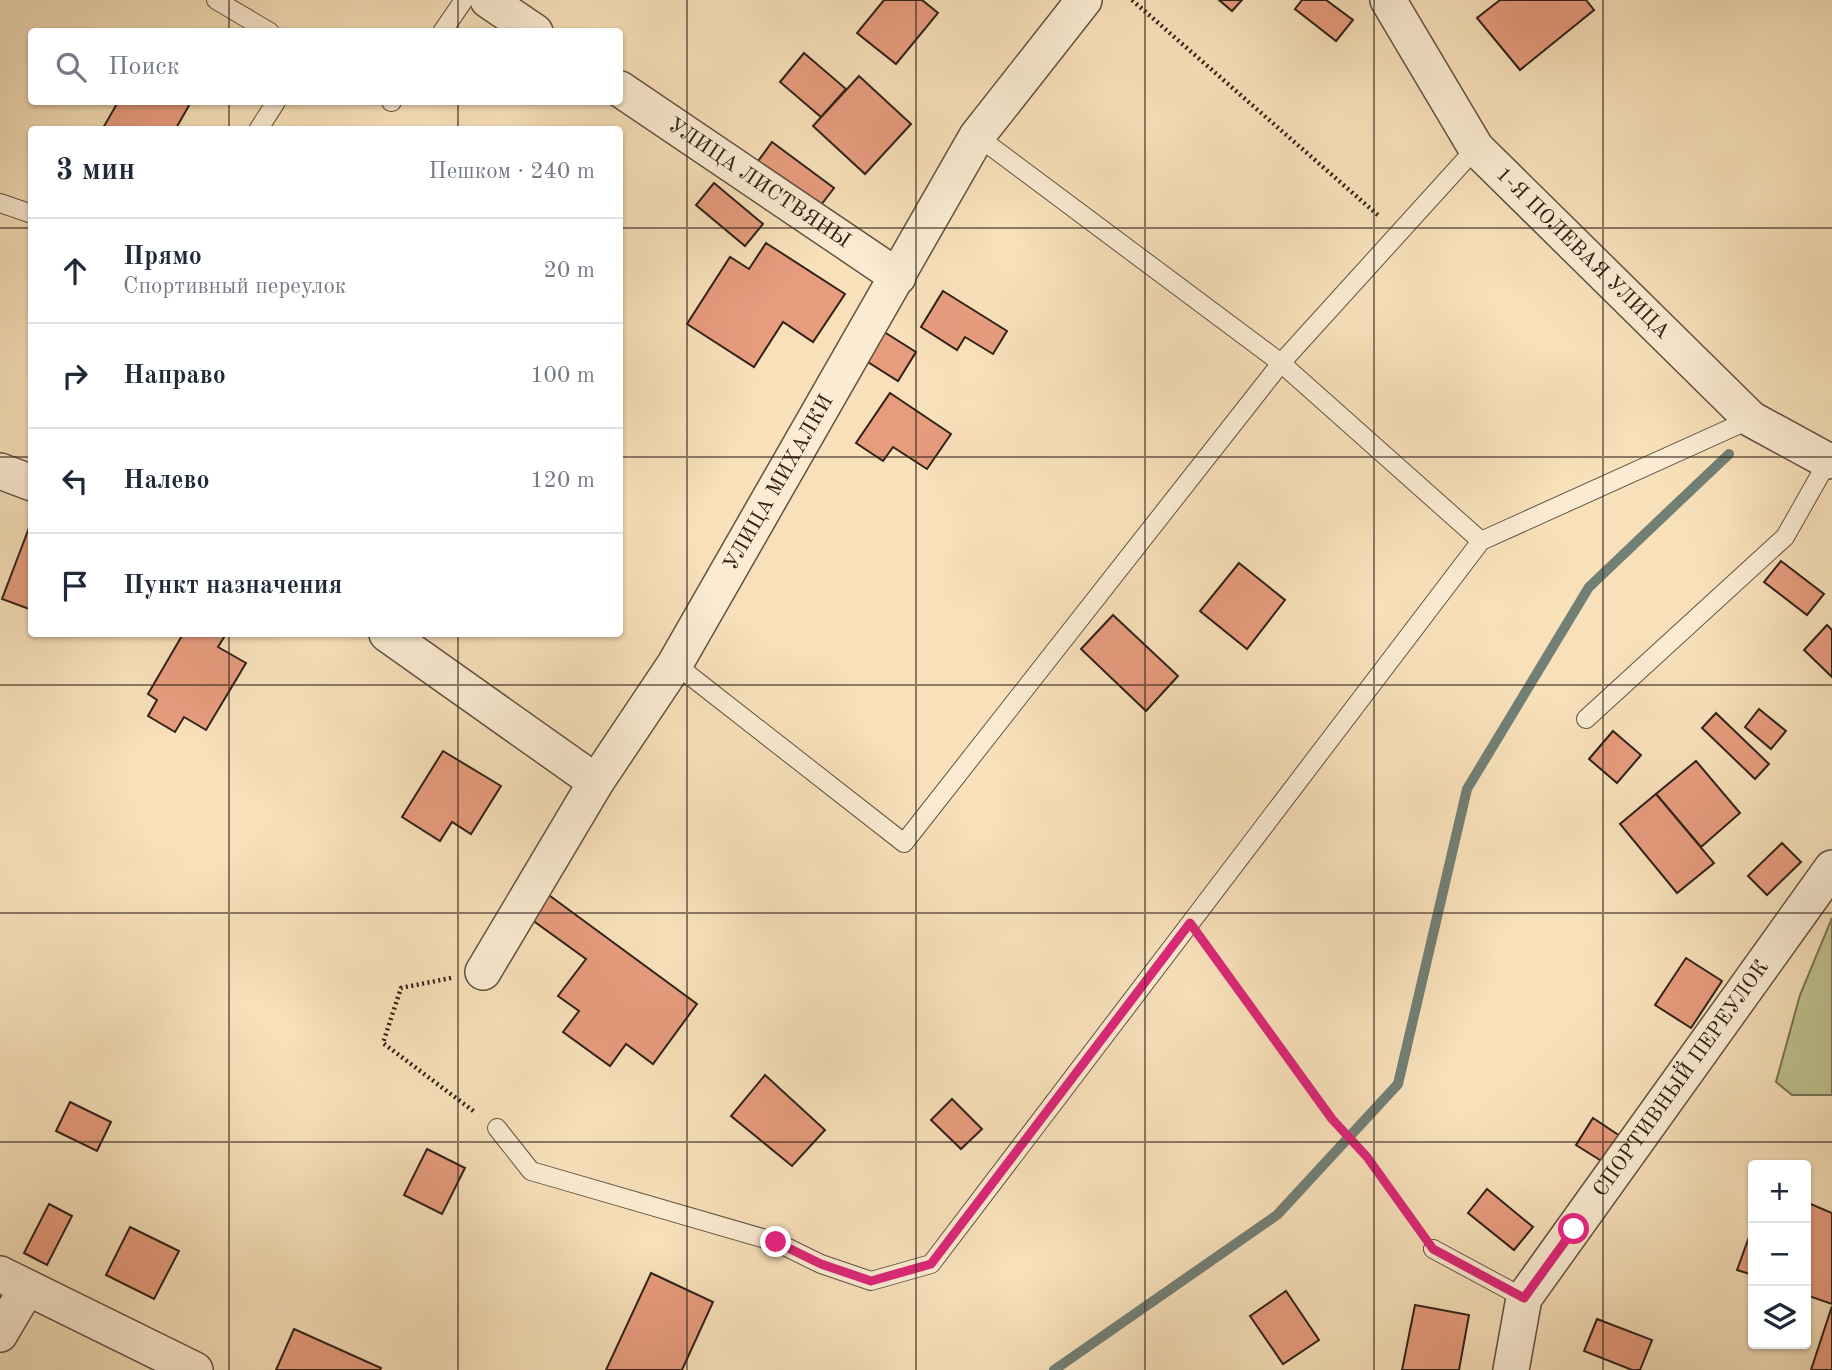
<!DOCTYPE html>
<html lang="ru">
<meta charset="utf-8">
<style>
body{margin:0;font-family:"Old Standard TT",serif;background:#f2f2f3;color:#1f2937}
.controls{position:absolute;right:21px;bottom:21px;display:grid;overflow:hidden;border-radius:7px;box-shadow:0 2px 5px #0004}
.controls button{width:63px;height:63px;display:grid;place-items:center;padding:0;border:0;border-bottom:2px solid #e0e1e3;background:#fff;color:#1f2937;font:35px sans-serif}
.stop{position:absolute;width:21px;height:21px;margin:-16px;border:5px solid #db2777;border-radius:50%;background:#fff}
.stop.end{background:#db2777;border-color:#fff;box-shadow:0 2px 7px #0008}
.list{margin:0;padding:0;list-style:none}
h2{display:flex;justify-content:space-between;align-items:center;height:91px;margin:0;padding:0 28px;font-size:30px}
h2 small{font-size:23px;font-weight:400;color:#747a83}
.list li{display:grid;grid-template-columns:46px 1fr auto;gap:21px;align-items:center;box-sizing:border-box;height:105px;padding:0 28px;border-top:2px solid #e0e1e3}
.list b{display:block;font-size:26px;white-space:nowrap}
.list p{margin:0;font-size:23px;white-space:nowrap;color:#747a83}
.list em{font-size:23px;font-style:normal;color:#747a83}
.icon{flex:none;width:38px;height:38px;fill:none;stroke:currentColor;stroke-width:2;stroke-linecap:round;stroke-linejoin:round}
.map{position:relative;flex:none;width:1832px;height:1370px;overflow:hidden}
.search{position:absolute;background:#fff;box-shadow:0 2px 5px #0004;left:28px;top:28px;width:595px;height:77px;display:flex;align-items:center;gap:18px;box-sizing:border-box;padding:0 24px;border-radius:7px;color:#747a83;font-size:26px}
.panel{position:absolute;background:#fff;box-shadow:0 2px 5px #0004;left:28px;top:126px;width:595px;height:511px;border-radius:7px}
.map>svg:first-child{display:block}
</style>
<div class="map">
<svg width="1832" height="1370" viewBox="0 0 1832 1370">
<rect width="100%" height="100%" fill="#f7e0ba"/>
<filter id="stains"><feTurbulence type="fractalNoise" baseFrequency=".00286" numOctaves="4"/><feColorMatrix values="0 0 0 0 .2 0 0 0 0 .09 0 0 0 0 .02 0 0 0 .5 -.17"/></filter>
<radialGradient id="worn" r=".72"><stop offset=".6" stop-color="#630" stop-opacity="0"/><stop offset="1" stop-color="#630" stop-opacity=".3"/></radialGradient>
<!-- green -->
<polygon fill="#bec28f" stroke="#787254" stroke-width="2" points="1832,918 1832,1095 1792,1095 1776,1082 1800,995"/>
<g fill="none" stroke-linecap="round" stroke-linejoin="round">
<!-- stream -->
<polyline stroke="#727f75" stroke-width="10" points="1054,1370 1277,1215 1398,1084 1467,789 1589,587 1729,454"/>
</g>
<!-- building -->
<g fill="#e79c7e" stroke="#312219" stroke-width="2">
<polygon points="884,0 922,0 938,13 896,64 857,33"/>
<polygon points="1219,0 1242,0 1232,11"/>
<polygon points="1302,0 1326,0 1353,20 1336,41 1295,9"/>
<polygon points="1500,0 1586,0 1594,10 1520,70 1477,18"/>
<polygon points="804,53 846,89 821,117 780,82"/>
<polygon points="859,76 911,124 865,174 813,126"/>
<polygon points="118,102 191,102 175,130 104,130 103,128"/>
<polygon points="772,142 834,188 814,214 753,168"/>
<polygon points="714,183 763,224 745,246 696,205"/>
<polygon points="766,243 845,294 813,342 783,322 754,367 687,324 730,257 749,269"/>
<polygon points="943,291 1007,331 993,354 965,337 957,350 921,327"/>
<polygon points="881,330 916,352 898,381 863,359"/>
<polygon points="890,393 951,434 927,469 893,447 883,461 856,443"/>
<polygon points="32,520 32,610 2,599"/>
<polygon points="1781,561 1824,594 1807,615 1764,582"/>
<polygon points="1239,563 1285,600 1247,649 1200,611"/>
<polygon points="1113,615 1178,676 1146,711 1081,649"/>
<polygon points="1827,625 1832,630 1832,677 1804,650"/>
<polygon points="183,634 226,634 218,647 246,663 206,730 184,717 175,732 148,716 157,700 148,694"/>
<polygon points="1759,709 1786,731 1771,749 1745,727"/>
<polygon points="1716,713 1769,764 1755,779 1702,728"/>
<polygon points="1613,731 1641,755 1617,783 1589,759"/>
<polygon points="443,751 501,786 471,834 452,822 440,841 402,817"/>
<polygon points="1696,761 1740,813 1701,847 1656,794"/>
<polygon points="1656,794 1714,863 1677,893 1620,824"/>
<polygon points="1782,843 1801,862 1767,895 1748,876"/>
<polygon points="546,893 697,1004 653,1064 626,1044 610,1066 563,1032 579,1011 558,996 586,959 528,917"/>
<polygon points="1686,958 1722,981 1691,1028 1655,1005"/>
<polygon points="765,1075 825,1130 792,1166 731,1116"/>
<polygon points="952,1099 982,1129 961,1149 931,1120"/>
<polygon points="70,1102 111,1122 97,1151 56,1131"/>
<polygon points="1593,1118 1620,1136 1603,1162 1576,1145"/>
<polygon points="427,1149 465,1168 442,1214 404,1195"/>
<polygon points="1487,1189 1533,1227 1514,1250 1468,1213"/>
<polygon points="1806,1202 1832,1213 1832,1304 1806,1295"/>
<polygon points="49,1204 72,1216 47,1265 24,1253"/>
<polygon points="1753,1226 1753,1275 1737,1270"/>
<polygon points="130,1227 179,1251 154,1299 106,1275"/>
<polygon points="651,1273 713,1302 682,1370 606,1370"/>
<polygon points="1286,1291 1319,1340 1283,1364 1250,1316"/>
<polygon points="1415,1305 1469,1315 1459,1370 1402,1370"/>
<polygon points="1832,1306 1832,1370 1811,1370"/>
<polygon points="1597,1319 1652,1340 1640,1370 1632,1370 1584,1351"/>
<polygon points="294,1329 381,1368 380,1370 276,1370"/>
</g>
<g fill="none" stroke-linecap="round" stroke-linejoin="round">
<!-- service casing -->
<g stroke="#625241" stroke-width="20">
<g id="service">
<polyline points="216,0 270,32"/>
<polyline points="442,32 464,0"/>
<polyline points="391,102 392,102"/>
<polyline points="258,130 276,102"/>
<polyline points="977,136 1281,363 1476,148"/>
<polyline points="0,203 32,214"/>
<polyline points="675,664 904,843 1281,363 1481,541"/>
<polyline points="1586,719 1785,537 1828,461 1832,459"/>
<polyline points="497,1128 531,1171 776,1242 821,1264 871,1281 931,1264 1481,541 1751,419"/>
<polyline points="1433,1249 1524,1298"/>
</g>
</g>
<!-- minor casing -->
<g stroke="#625241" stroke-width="38">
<g id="minor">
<polyline points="488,0 535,32"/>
<path id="s1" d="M 1388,0 L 1476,148 L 1751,419 L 1828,461"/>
<path id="s2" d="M 620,89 L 898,277"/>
<polyline points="0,471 32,483"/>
<polyline points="387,634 596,782"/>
<path id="s3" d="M 483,972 L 596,782 L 675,664 L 977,136 L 1084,0"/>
<polyline points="0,1274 195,1370"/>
<polyline points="0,1334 27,1288"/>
<path id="s4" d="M 1511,1370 L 1524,1298 L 1832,868"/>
</g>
</g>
<!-- path -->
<g stroke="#312219" stroke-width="4.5" stroke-dasharray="2 3.5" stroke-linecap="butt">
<polyline points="1132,0 1379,216"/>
<polyline points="1205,944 1332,1119 1367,1157 1420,1231"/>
<polyline points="451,978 401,988 383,1043 476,1113"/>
</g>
<!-- service -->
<use href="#service" stroke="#faebd2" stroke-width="18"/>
<!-- minor -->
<use href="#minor" stroke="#faebd2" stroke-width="35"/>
</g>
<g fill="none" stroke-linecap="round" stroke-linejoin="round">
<!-- route -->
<polyline stroke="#db2777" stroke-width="9" points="776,1242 821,1264 871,1281 931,1264 1190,923 1332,1119 1367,1157 1433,1249 1524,1298 1574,1229"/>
</g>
<!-- grid -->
<path fill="none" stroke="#312219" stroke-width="2" stroke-opacity="0.55" d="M 229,0 L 229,32M 458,0 L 458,32M 687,0 L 687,1370M 916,0 L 916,1370M 1145,0 L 1145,1370M 1374,0 L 1374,1370M 1603,0 L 1603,1370M 229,102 L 229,130M 458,102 L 458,130M 0,228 L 32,228M 620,228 L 1832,228M 0,457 L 32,457M 620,457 L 1832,457M 229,634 L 229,1370M 458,634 L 458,1370M 0,685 L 1832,685M 0,913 L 1832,913M 0,1142 L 1832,1142"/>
<g text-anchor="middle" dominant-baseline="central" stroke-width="6" stroke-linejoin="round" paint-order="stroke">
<!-- street labels -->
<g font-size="21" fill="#312219" stroke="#faebd2">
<text stroke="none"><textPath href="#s2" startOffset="168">УЛИЦА ЛИСТВЯНЫ</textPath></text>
<text stroke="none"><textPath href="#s1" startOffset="322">1-Я ПОЛЕВАЯ УЛИЦА</textPath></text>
<text stroke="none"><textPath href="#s3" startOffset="572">УЛИЦА МИХАЛКИ</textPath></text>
<text stroke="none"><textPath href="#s4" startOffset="343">СПОРТИВНЫЙ ПЕРЕУЛОК</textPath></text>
</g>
</g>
<rect width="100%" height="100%" filter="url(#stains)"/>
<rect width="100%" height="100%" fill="url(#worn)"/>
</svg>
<div class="controls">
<button>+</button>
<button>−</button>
<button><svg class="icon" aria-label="layers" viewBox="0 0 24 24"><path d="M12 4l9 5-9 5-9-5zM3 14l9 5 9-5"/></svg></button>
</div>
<div class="stop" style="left:1574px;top:1229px"></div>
<div class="stop end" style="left:776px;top:1242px"></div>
<div class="search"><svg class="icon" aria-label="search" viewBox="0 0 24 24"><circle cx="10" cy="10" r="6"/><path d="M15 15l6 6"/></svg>Поиск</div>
<section class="panel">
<h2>3 мин<small>Пешком · 240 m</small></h2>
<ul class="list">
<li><svg class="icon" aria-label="ahead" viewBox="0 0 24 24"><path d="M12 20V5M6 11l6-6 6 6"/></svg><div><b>Прямо</b><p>Спортивный переулок</p></div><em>20 m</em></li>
<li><svg class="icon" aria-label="right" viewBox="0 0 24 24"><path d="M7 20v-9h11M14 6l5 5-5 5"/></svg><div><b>Направо</b></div><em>100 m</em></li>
<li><svg class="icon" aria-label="left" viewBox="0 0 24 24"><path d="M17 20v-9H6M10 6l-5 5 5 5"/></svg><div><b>Налево</b></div><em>120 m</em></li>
<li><svg class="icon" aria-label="arrive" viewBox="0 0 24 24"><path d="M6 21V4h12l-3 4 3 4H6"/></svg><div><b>Пункт назначения</b></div></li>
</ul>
</section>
</div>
